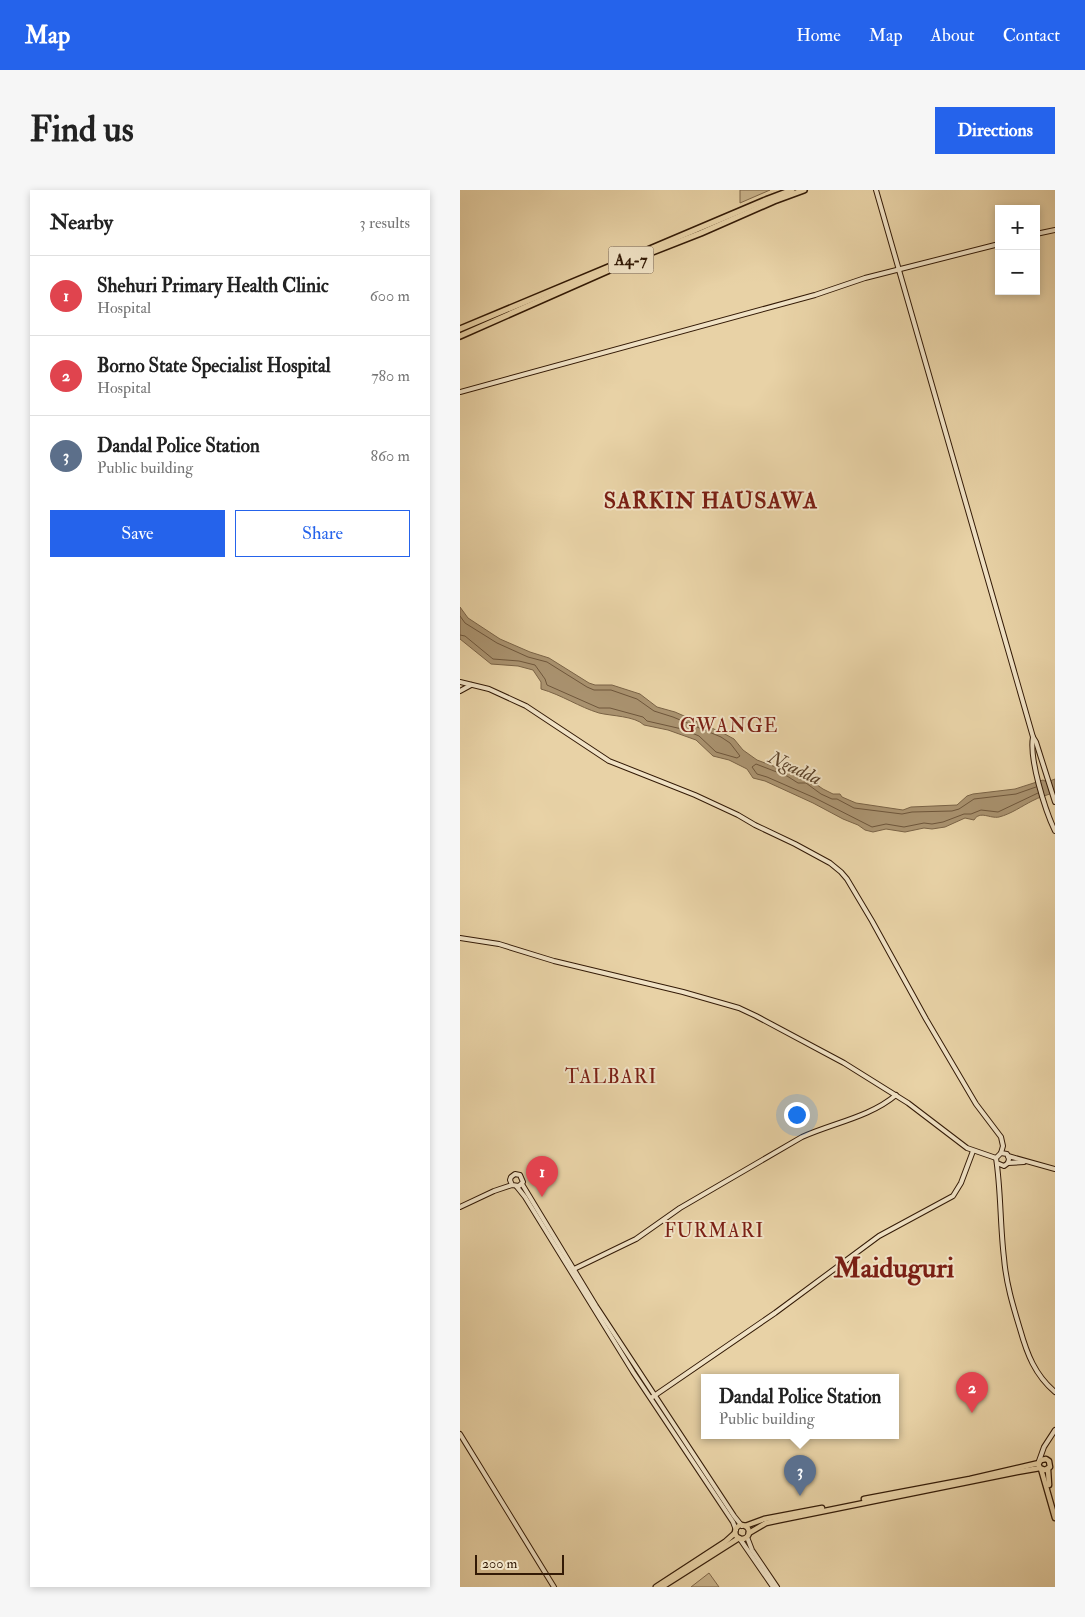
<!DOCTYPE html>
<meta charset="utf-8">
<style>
body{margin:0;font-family:"IM FELL Double Pica",serif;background:#f6f6f6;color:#222}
.controls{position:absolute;right:15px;top:15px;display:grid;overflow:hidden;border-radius:0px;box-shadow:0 2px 8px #0003}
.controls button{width:45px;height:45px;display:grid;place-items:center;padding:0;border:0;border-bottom:1px solid #e0e0e0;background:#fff;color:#222;font:25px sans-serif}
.scale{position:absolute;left:15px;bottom:12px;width:89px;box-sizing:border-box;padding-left:5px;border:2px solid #331a06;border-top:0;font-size:14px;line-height:18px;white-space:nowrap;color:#331a06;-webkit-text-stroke:4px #f0e2c5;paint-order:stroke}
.you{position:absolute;left:336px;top:924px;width:18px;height:18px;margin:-12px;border:4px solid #fff;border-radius:50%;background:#1a73e8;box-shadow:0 0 0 8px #1a73e833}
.badge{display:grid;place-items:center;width:32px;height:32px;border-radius:50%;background:#2563eb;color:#fff;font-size:16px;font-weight:700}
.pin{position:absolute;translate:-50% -41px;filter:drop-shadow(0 1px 2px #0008)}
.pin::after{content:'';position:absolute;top:26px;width:18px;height:15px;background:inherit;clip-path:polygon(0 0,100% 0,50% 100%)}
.popup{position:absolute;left:241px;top:1184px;width:198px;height:65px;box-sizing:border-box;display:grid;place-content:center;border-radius:0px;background:#fff;filter:drop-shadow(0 1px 4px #0005);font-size:16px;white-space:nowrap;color:#767676}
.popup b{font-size:19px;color:#222}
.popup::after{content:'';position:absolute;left:50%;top:100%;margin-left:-10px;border:10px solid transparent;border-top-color:#fff}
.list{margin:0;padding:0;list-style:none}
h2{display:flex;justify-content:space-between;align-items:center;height:65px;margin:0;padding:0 20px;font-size:21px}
h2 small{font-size:16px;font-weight:400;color:#767676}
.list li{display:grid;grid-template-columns:32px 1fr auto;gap:15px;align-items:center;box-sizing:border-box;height:80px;padding:0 20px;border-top:1px solid #e0e0e0}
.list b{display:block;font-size:19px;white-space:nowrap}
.list p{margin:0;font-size:16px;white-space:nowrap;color:#767676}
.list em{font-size:16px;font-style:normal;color:#767676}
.actions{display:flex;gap:10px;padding:15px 20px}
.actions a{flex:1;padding:11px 0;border:1px solid #2563eb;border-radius:0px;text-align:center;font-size:18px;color:#2563eb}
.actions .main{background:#2563eb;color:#fff}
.map{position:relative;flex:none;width:595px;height:1397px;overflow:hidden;border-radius:0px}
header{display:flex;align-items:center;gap:30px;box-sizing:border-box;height:70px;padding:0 25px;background:#2563eb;color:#fff}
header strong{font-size:24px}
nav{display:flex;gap:28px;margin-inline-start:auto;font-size:18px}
.intro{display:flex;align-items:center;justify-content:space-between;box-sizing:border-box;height:120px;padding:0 30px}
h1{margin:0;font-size:35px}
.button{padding:12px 22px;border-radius:0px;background:#2563eb;color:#fff;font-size:18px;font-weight:700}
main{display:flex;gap:30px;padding:0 30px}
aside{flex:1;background:#fff;border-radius:0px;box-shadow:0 2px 8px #0003}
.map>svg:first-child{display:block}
</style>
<header>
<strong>Map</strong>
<nav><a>Home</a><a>Map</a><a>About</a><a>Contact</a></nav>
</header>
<div class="intro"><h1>Find us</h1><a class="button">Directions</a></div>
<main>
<aside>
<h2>Nearby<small>3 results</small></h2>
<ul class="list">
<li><span class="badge" style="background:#e0444e">1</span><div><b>Shehuri Primary Health Clinic</b><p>Hospital</p></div><em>600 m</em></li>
<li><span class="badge" style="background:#e0444e">2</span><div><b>Borno State Specialist Hospital</b><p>Hospital</p></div><em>780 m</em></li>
<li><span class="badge" style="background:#5c6f8a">3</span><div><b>Dandal Police Station</b><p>Public building</p></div><em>860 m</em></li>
</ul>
<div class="actions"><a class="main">Save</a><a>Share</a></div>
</aside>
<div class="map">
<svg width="595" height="1397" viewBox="0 0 595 1397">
<rect width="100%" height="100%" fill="#e8d2a6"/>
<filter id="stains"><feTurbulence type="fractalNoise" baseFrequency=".004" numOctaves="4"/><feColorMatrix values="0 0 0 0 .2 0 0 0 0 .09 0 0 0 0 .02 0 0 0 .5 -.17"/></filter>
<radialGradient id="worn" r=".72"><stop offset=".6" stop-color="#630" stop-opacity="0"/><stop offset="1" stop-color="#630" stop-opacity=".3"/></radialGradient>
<!-- green -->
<g fill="#c9b38b" stroke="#7e6648">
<polygon points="280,0 310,0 280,13"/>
<polygon points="249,1383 259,1397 231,1397"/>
</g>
<!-- water -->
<path fill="#aa9370" stroke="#7a6346" d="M 0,417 L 8,428 L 40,449 L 70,462 L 89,468 L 129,493 L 135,495 L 152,495 L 180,504 L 197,517 L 215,522 L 263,543 L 274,549 L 283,560 L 297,570 L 329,582 L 340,588 L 347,588 L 363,599 L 373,604 L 380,604 L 382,607 L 396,613 L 443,620 L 451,617 L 497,615 L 507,606 L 513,604 L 555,599 L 583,590 L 587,592 L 595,589 L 595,602 C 588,605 579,607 572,611 C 562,616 551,624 539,627 C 530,629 520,620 514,630 L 505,628 L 485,637 L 472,639 L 464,638 L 445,642 L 426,639 L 413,642 L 405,640 L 398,635 L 383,629 L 353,613 L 305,591 L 293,588 L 287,579 L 269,570 L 253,566 L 236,550 L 208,540 L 184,535 C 175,526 151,526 139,523 C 119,517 102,505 81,499 L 81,492 L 73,480 L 58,476 L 31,474 L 0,449 Z"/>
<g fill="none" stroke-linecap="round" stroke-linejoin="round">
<!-- shore -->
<g stroke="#6e563b" stroke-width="1">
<polyline points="0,426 5,433 37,453 68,467 87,472 127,497 134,500 151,500 177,509 194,521 213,527 261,547 270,553 280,566 277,568 256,562 239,546 222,539 187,531 183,527 150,518 139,518 87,495 85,489 75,475 59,471 33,469 5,446 0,445"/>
<polyline points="576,597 556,604 514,609 499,619 492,621 452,622 442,624 394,618 377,609 372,609 361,604 346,593 338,593 327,586 296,574 292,577 297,584 307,587 355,608 412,637 426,634 444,637 464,633 472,634 483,632 504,624 511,624 521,620 538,622 578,603"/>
</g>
<!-- secondary casing -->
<g stroke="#331a06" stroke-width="6">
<g id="secondary">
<polyline points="416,0 573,547 576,552 595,612"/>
<polyline points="576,44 595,40"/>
<polyline points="0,202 355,105 405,88 539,54"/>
<polyline points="0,492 29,499 66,516 149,571 235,605 278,625 295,635 335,654 370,673 381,682 387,689 412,731 466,829 516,914 541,947 543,956 541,963"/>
<polyline points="0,501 11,495"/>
<path d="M 573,547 C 569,569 585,620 595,641"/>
<polyline points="0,748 39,754 94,771 223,802 279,818 296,826 384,873 448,913 507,958 536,968"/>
<polyline points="548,966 595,979"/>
<path d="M 537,973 L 544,976 L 548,973 L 549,969 L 547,964 L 541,963 L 536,968 C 541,1000 540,1035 544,1068 C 546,1093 553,1116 560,1139 C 567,1164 575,1185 595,1202"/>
<polyline points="548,973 564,972"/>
<polyline points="62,994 136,1116 274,1326 282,1336"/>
<polyline points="57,997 65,1007 173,1182 273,1332 276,1340"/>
<polyline points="0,1017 34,1001 52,995 59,996 63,992 60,985 55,984 51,987 50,990 52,995"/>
<path d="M 114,1079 L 176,1049 L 220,1018 L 342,947 C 373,933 410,927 436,905"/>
<polyline points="191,1208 315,1123 419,1046 493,1006 501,993 513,961"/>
<polyline points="0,1244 94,1397"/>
<polyline points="579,1271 584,1257 595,1240"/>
<polyline points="287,1347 292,1360 317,1397"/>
<polyline points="280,1349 313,1397"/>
</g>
</g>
<!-- primary casing -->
<g stroke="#331a06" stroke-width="7">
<g id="primary">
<polyline points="581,1279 595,1328"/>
<polyline points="588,1279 589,1295"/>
<polyline points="404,1309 510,1289 579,1273"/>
<circle cx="282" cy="1342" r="7"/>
<polyline points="285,1336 304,1329 362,1318"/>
<polyline points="289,1343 306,1333 320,1330 557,1282 580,1278 585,1280 590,1277 589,1271 586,1269 581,1270 578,1274 580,1278"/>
<polyline points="196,1397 265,1352 275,1343"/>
<polyline points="202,1397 279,1348"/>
</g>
</g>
<!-- highway casing -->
<g stroke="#331a06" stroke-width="8">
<g id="highway">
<polyline points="171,67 308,9 332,0"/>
<polyline points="0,139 163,71"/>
<polyline points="0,146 172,70 241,43 314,11 344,0"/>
</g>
</g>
<!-- secondary -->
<use href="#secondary" stroke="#f0e2c5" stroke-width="4"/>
<!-- primary -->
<use href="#primary" stroke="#e8d2a6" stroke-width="4.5"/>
<!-- highway -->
<use href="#highway" stroke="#e8d2a6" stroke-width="5"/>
</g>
<g text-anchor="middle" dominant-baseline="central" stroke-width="4" stroke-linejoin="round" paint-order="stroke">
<!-- shield labels -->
<rect fill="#f0e2c5" stroke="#6c563f" stroke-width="1" x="148.5" y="56.5" width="45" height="27" rx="4"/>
<g font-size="16" font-weight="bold" fill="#331a06">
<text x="171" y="70">A4-7</text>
</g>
<!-- neighbourhood labels -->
<g font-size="19" letter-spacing="1" fill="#7a1f14" stroke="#f0e2c5">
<text x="269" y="536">GWANGE</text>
<text x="151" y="887">TALBARI</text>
<text x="254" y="1041">FURMARI</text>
</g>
<!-- water labels -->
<g font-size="19" font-style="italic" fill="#5d442b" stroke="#f0e2c5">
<text transform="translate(335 578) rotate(25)">Ngadda</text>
</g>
<!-- district labels -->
<g font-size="22" font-weight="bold" letter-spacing="1" fill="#7a1f14" stroke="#f0e2c5">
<text x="251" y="311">SARKIN HAUSAWA</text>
</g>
<!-- town labels -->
<g font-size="28" font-weight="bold" fill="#7a1f14" stroke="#f0e2c5">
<text x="434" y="1078">Maiduguri</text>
</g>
</g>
<rect width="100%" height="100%" filter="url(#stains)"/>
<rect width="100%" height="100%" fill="url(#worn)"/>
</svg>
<div class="controls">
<button>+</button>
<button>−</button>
</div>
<div class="scale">200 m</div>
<div class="you"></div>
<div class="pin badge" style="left:82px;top:1007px;background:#e0444e">1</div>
<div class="pin badge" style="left:512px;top:1223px;background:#e0444e">2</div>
<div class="pin badge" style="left:340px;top:1306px;background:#5c6f8a">3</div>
<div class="popup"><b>Dandal Police Station</b>Public building</div>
</div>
</main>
